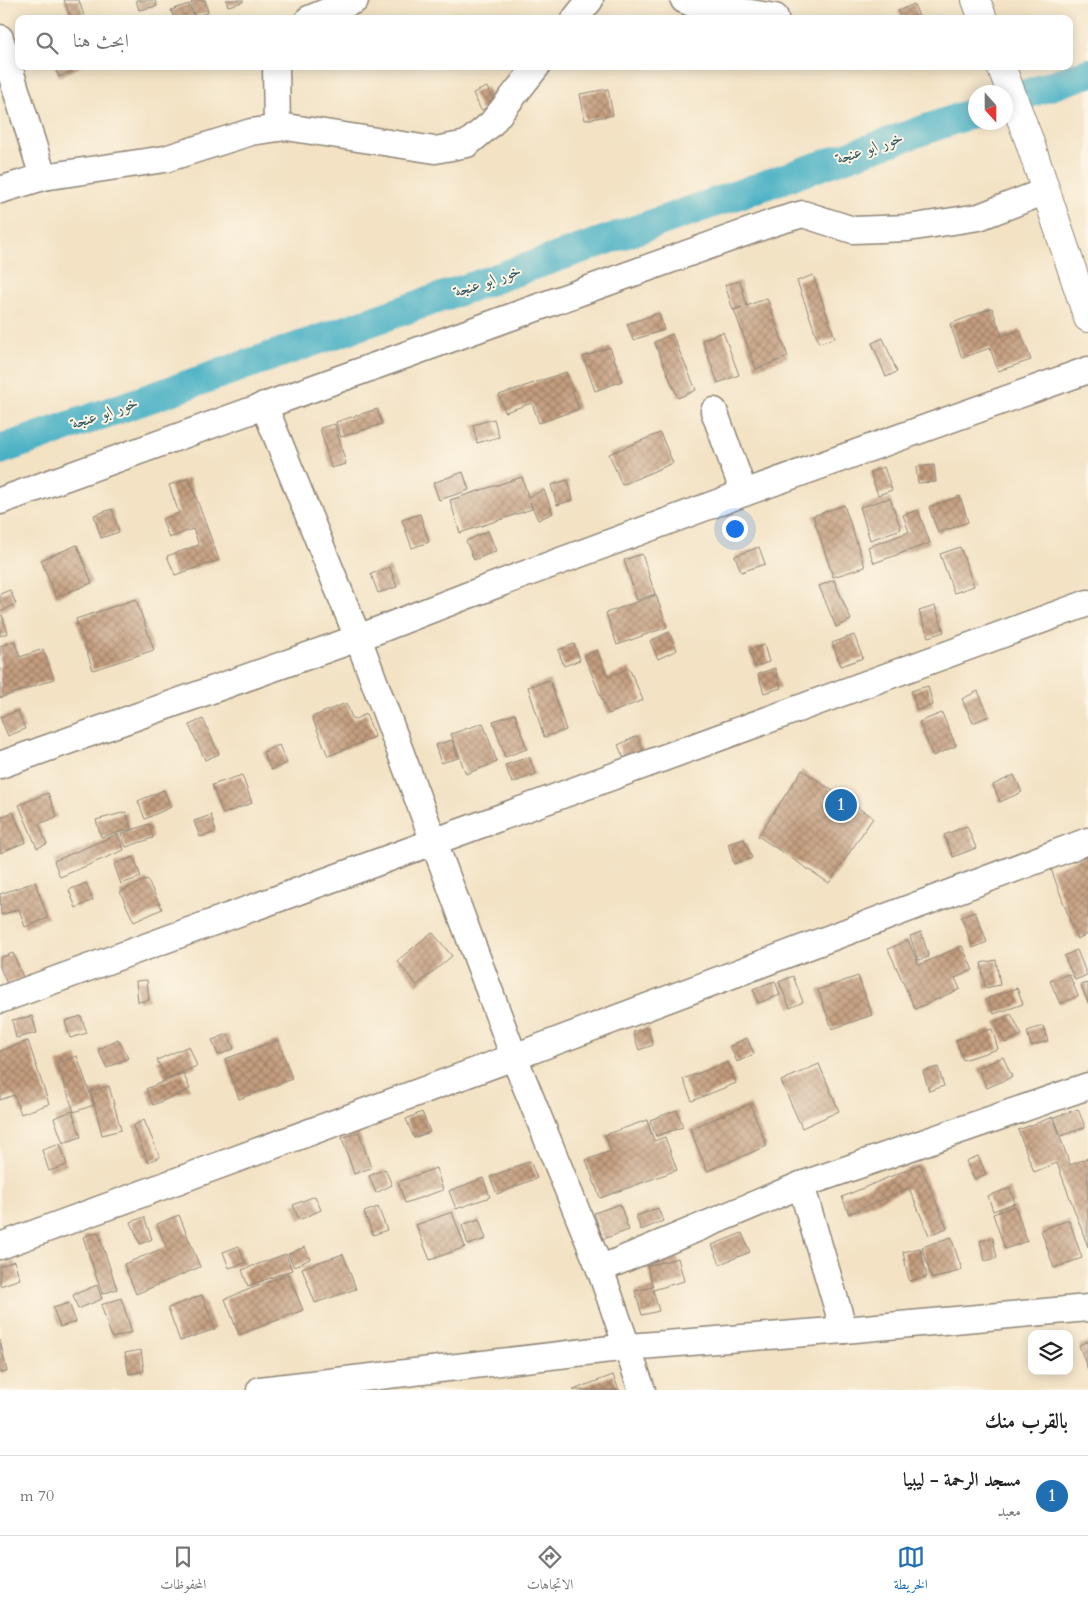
<!DOCTYPE html>
<html lang="ar">
<meta charset="utf-8">
<style>
body{margin:0;font-family:Cardo,Amiri,serif;background:#f2f2f2;color:#222;direction:rtl}
.controls{position:absolute;right:15px;bottom:15px;display:grid;overflow:hidden;border-radius:10px;box-shadow:0 2px 12px #0003}
.controls button{width:45px;height:45px;display:grid;place-items:center;padding:0;border:0;border-bottom:1px solid #e0e0e0;background:#fff;color:#222;font:25px sans-serif}
.compass{position:absolute;left:968px;top:85px;width:45px;height:45px;border-radius:50%;background:#fff;box-shadow:0 2px 12px #0003;rotate:159deg}
.you{position:absolute;left:734px;top:528px;width:18px;height:18px;margin:-12px;border:4px solid #fff;border-radius:50%;background:#1a73e8;box-shadow:0 0 0 8px #1a73e833}
.badge{display:grid;place-items:center;width:32px;height:32px;border-radius:50%;background:#1f6fb2;color:#fff;font-size:16px;font-weight:700}
.pin{position:absolute;translate:-50% -50%;border:2px solid #fff;box-shadow:0 1px 5px #0006}
.list{margin:0;padding:0;list-style:none}
h2{display:flex;justify-content:space-between;align-items:center;height:65px;margin:0;padding:0 20px;font-size:21px}
h2 small{font-size:16px;font-weight:400;color:#767676}
.list li{display:grid;grid-template-columns:32px 1fr auto;gap:15px;align-items:center;box-sizing:border-box;height:80px;padding:0 20px;border-top:1px solid #e0e0e0}
.list b{display:block;font-size:19px;white-space:nowrap}
.list p{margin:0;font-size:16px;white-space:nowrap;color:#767676}
.list em{font-size:16px;font-style:normal;color:#767676}
.icon{flex:none;width:28px;height:28px;fill:none;stroke:currentColor;stroke-width:2;stroke-linecap:round;stroke-linejoin:round}
.map{position:relative;flex:none;width:1088px;height:1390px;overflow:hidden;direction:ltr}
.search{position:absolute;background:#fff;box-shadow:0 2px 12px #0003;left:15px;right:15px;top:15px;height:55px;display:flex;align-items:center;gap:12px;box-sizing:border-box;padding:0 18px;border-radius:10px;color:#767676;font-size:19px}
.sheet{height:145px;background:#fff}
nav{display:flex;justify-content:space-around;align-items:center;box-sizing:border-box;height:70px;border-top:1px solid #e0e0e0;background:#fff;font-size:14px;color:#767676}
nav a{display:grid;justify-items:center;gap:2px}
nav .on{color:#1f6fb2}
.map>svg:first-child{display:block}
</style>
<div class="map">
<svg width="1088" height="1390" viewBox="0 0 1088 1390">
<defs>
<pattern id="building-cross-hatch" width="8" height="8" patternUnits="userSpaceOnUse" patternTransform="scale(1.25)"><rect width="8" height="8" fill="#c49d7e"/><path d="M0 0l8 8M0 8l8-8" fill="none" stroke="#9f8067"/></pattern>
</defs>
<rect width="100%" height="100%" fill="#fcf5e5"/>
<filter id="ink" filterUnits="userSpaceOnUse"><feTurbulence type="fractalNoise" baseFrequency=".02" numOctaves="2"/><feDisplacementMap in="SourceGraphic" scale="10" xChannelSelector="R" yChannelSelector="G"/><feConvolveMatrix kernelMatrix="1 2 1 2 8 2 1 2 1" color-interpolation-filters="sRGB"/></filter>
<filter id="wash" filterUnits="userSpaceOnUse"><feTurbulence type="fractalNoise" baseFrequency=".0096" numOctaves="4" result="noise"/><feDisplacementMap in="SourceGraphic" scale="20" xChannelSelector="R" yChannelSelector="G"/><feGaussianBlur stdDeviation="1.12" result="paint"/><feColorMatrix in="noise" values="0 0 0 0 0 0 0 0 0 0 0 0 0 0 0 0 0 1.4 0 .05"/><feComposite in="paint" operator="in"/></filter>
<g filter="url(#wash)">
<rect width="100%" height="100%" fill="#f3e2c4"/>
<g fill="none" stroke-linecap="round" stroke-linejoin="round">
<!-- canal -->
<g stroke="#46b0c4" stroke-width="30">
<polyline points="1006,101 1088,73"/>
<polyline points="0,450 976,112"/>
</g>
</g>
<g id="blocks">
<!-- building -->
<g fill="url(#building-cross-hatch)">
<polygon points="64,0 79,0 85,19 71,19"/>
<polygon points="136,0 155,0 157,6 139,10"/>
<polygon points="191,0 205,0 208,13 194,16"/>
<polygon points="226,0 243,0 243,2 228,6"/>
<polygon points="189,4 194,17 174,19 171,10"/>
<polygon points="914,4 920,19 902,19 898,11"/>
<polygon points="54,66 82,66 59,77"/>
<polygon points="487,87 495,105 481,110 473,93"/>
<polygon points="608,89 613,115 585,120 580,94"/>
<polygon points="813,275 835,338 819,343 797,281"/>
<polygon points="740,281 747,306 767,298 788,357 756,369 734,310 742,307 733,310 725,285"/>
<polygon points="992,308 1002,336 1020,330 1031,360 998,371 990,348 962,358 950,324"/>
<polygon points="659,313 664,330 633,340 627,324"/>
<polygon points="723,332 739,375 718,383 702,340"/>
<polygon points="672,334 696,390 678,398 654,342"/>
<polygon points="883,338 897,372 886,377 872,343"/>
<polygon points="610,347 622,381 595,391 583,357"/>
<polygon points="566,372 579,409 539,423 532,403 505,412 499,395"/>
<polygon points="377,409 382,424 341,437 336,422"/>
<polygon points="494,419 499,437 477,443 473,425"/>
<polygon points="335,424 346,464 331,468 320,428"/>
<polygon points="660,433 673,463 622,485 609,454"/>
<polygon points="934,465 936,482 918,483 916,467"/>
<polygon points="884,467 892,490 878,495 870,472"/>
<polygon points="463,472 469,490 439,500 433,483"/>
<polygon points="522,477 528,497 544,490 553,513 538,520 530,502 532,509 460,533 450,500"/>
<polygon points="189,478 219,560 175,575 167,556 199,545 193,529 169,538 162,519 179,513 169,485"/>
<polygon points="568,480 573,500 557,505 551,485"/>
<polygon points="960,496 968,522 938,533 929,507"/>
<polygon points="890,498 901,529 870,540 860,507"/>
<polygon points="844,505 865,567 833,577 813,516"/>
<polygon points="112,509 119,532 101,538 94,515"/>
<polygon points="918,510 930,543 874,563 868,547 909,532 903,515"/>
<polygon points="420,514 429,542 412,548 402,520"/>
<polygon points="488,531 496,551 474,560 466,541"/>
<polygon points="77,545 92,583 56,597 41,560"/>
<polygon points="759,547 765,564 741,572 735,556"/>
<polygon points="960,547 974,586 954,593 940,554"/>
<polygon points="642,554 655,594 637,600 624,560"/>
<polygon points="390,567 397,587 378,593 371,574"/>
<polygon points="834,580 851,620 836,627 819,586"/>
<polygon points="10,590 16,604 0,612 0,594"/>
<polygon points="656,595 667,627 617,645 606,613"/>
<polygon points="136,599 154,650 93,670 76,619"/>
<polygon points="935,606 944,632 928,637 919,611"/>
<polygon points="0,615 2,615 8,633 0,636"/>
<polygon points="669,632 677,650 658,659 650,641"/>
<polygon points="854,635 863,658 841,666 832,643"/>
<polygon points="14,641 20,657 43,649 54,679 0,698 0,646"/>
<polygon points="574,644 580,660 564,666 558,650"/>
<polygon points="764,645 769,662 755,667 749,650"/>
<polygon points="597,650 608,677 629,668 643,700 608,714 584,655"/>
<polygon points="775,668 781,688 764,693 758,674"/>
<polygon points="550,680 566,730 544,737 528,687"/>
<polygon points="928,686 933,705 917,710 911,691"/>
<polygon points="978,691 989,716 973,723 962,699"/>
<polygon points="346,703 353,720 366,714 375,737 328,756 312,717"/>
<polygon points="18,711 25,729 8,736 0,717"/>
<polygon points="942,713 956,746 933,756 919,722"/>
<polygon points="515,714 527,749 505,757 493,721"/>
<polygon points="203,719 219,754 205,760 189,725"/>
<polygon points="483,723 497,762 466,774 451,734"/>
<polygon points="637,736 644,752 625,761 618,745"/>
<polygon points="452,740 458,758 441,763 435,745"/>
<polygon points="279,745 287,763 271,770 263,752"/>
<polygon points="529,757 536,774 512,783 505,765"/>
<polygon points="802,770 873,818 829,883 758,836"/>
<polygon points="242,775 252,803 223,814 212,785"/>
<polygon points="1014,775 1022,792 1000,802 993,785"/>
<polygon points="164,790 171,807 145,819 138,801"/>
<polygon points="48,793 57,817 39,824 47,844 37,848 19,805"/>
<polygon points="13,812 26,842 0,853 0,818"/>
<polygon points="126,812 131,829 101,837 96,820"/>
<polygon points="211,815 216,832 200,837 194,821"/>
<polygon points="149,824 153,838 126,847 121,834"/>
<polygon points="967,826 976,848 953,857 944,835"/>
<polygon points="118,834 124,850 60,877 54,861"/>
<polygon points="744,839 752,858 734,864 728,844"/>
<polygon points="1088,855 1088,934 1077,939 1051,869"/>
<polygon points="134,857 141,877 121,884 114,864"/>
<polygon points="147,879 162,909 134,922 120,892"/>
<polygon points="35,882 48,918 25,927 19,909 1,915 0,894"/>
<polygon points="86,883 93,900 76,908 69,890"/>
<polygon points="975,912 987,942 973,948 961,917"/>
<polygon points="432,932 452,956 417,985 397,961"/>
<polygon points="921,932 929,957 918,960 910,936"/>
<polygon points="908,940 919,965 962,946 973,970 955,978 960,989 915,1009 888,949"/>
<polygon points="1077,950 1087,975 1075,980 1064,956"/>
<polygon points="13,953 23,977 7,984 0,967 0,958"/>
<polygon points="996,960 1000,985 985,988 981,963"/>
<polygon points="1069,974 1078,996 1060,1004 1050,981"/>
<polygon points="793,976 803,1002 790,1008 779,982"/>
<polygon points="858,976 872,1015 832,1029 818,990"/>
<polygon points="147,980 149,1000 138,1002 136,981"/>
<polygon points="775,981 780,995 758,1003 753,989"/>
<polygon points="1088,983 1088,1003 1081,985"/>
<polygon points="1017,988 1023,1004 994,1014 988,998"/>
<polygon points="1011,1014 1022,1035 1005,1043 995,1022"/>
<polygon points="32,1016 37,1033 16,1038 12,1020"/>
<polygon points="81,1016 87,1033 70,1038 65,1021"/>
<polygon points="1043,1026 1048,1041 1031,1046 1027,1031"/>
<polygon points="648,1027 653,1045 639,1050 633,1032"/>
<polygon points="992,1029 998,1049 963,1060 956,1040"/>
<polygon points="228,1034 234,1049 218,1055 212,1040"/>
<polygon points="747,1038 754,1054 737,1062 730,1046"/>
<polygon points="118,1039 128,1058 107,1068 98,1050"/>
<polygon points="278,1040 292,1079 239,1099 225,1059"/>
<polygon points="28,1041 49,1104 21,1114 14,1095 0,1100 0,1051"/>
<polygon points="189,1046 197,1066 166,1079 157,1060"/>
<polygon points="77,1056 94,1105 74,1112 57,1063"/>
<polygon points="1003,1057 1012,1077 987,1088 978,1068"/>
<polygon points="728,1062 736,1083 692,1101 683,1079"/>
<polygon points="819,1064 839,1111 802,1128 781,1081"/>
<polygon points="938,1067 944,1086 929,1091 923,1071"/>
<polygon points="183,1073 190,1089 153,1105 146,1089"/>
<polygon points="109,1086 121,1130 102,1135 91,1091"/>
<polygon points="750,1104 767,1146 707,1171 690,1129"/>
<polygon points="1078,1109 1085,1127 1061,1136 1054,1117"/>
<polygon points="677,1110 683,1127 656,1136 650,1120"/>
<polygon points="72,1111 81,1137 63,1143 54,1118"/>
<polygon points="422,1112 430,1132 414,1138 406,1119"/>
<polygon points="1053,1117 1070,1165 1088,1158 1088,1247 1057,1163 1034,1172 1018,1130"/>
<polygon points="144,1120 160,1157 148,1162 133,1126"/>
<polygon points="647,1120 654,1141 665,1137 677,1170 600,1198 586,1160 611,1151 605,1135"/>
<polygon points="359,1132 371,1168 354,1174 342,1138"/>
<polygon points="60,1144 67,1165 49,1171 42,1150"/>
<polygon points="978,1156 986,1174 974,1179 966,1161"/>
<polygon points="530,1161 537,1178 497,1194 490,1177"/>
<polygon points="920,1164 947,1228 929,1235 909,1188 849,1214 842,1197"/>
<polygon points="436,1168 443,1190 405,1203 398,1182"/>
<polygon points="385,1169 392,1185 376,1193 369,1176"/>
<polygon points="483,1178 490,1197 456,1209 449,1191"/>
<polygon points="1010,1188 1015,1203 993,1211 988,1196"/>
<polygon points="315,1196 321,1210 299,1220 293,1205"/>
<polygon points="620,1204 629,1230 603,1239 594,1213"/>
<polygon points="1015,1206 1027,1241 1005,1249 993,1214"/>
<polygon points="378,1207 387,1230 373,1235 364,1212"/>
<polygon points="658,1208 663,1221 641,1230 636,1216"/>
<polygon points="452,1212 465,1247 430,1260 416,1225"/>
<polygon points="179,1215 200,1267 136,1294 124,1264 166,1247 157,1224"/>
<polygon points="144,1217 152,1239 140,1244 131,1222"/>
<polygon points="479,1219 486,1239 468,1245 462,1225"/>
<polygon points="1069,1220 1082,1258 1054,1268 1041,1230"/>
<polygon points="98,1232 117,1289 102,1294 83,1237"/>
<polygon points="742,1233 750,1252 720,1264 712,1245"/>
<polygon points="951,1237 962,1270 932,1279 922,1247"/>
<polygon points="993,1238 997,1258 985,1261 980,1241"/>
<polygon points="239,1246 245,1263 229,1268 223,1252"/>
<polygon points="305,1247 310,1259 294,1267 288,1254"/>
<polygon points="920,1248 927,1277 909,1281 903,1252"/>
<polygon points="286,1254 292,1270 248,1286 242,1270"/>
<polygon points="343,1254 356,1289 315,1303 302,1268"/>
<polygon points="678,1258 684,1281 653,1290 659,1311 642,1315 635,1291 653,1287 647,1266"/>
<polygon points="14,1261 20,1279 0,1286 0,1266"/>
<polygon points="288,1274 303,1310 239,1335 225,1299"/>
<polygon points="97,1285 102,1299 78,1309 73,1295"/>
<polygon points="202,1295 215,1329 180,1341 168,1308"/>
<polygon points="121,1298 132,1332 112,1338 101,1305"/>
<polygon points="69,1303 76,1322 60,1327 53,1308"/>
<polygon points="0,1340 7,1372 0,1373"/>
<polygon points="1088,1341 1088,1370 1079,1345"/>
<polygon points="141,1350 144,1371 129,1374 125,1353"/>
<polygon points="613,1375 619,1390 573,1390"/>
</g>
</g>
</g>
<g filter="url(#ink)">
<use href="#blocks" fill-opacity="0" stroke="#8f8678" stroke-width="1"/>
<g fill="none" stroke-linecap="round" stroke-linejoin="round">
<!-- minor casing -->
<g stroke="#8f8678" stroke-width="29">
<g id="minor">
<polyline points="684,0 694,4 775,17"/>
<polyline points="309,19 355,0"/>
<polyline points="575,19 590,0"/>
<polyline points="0,38 43,177"/>
<polyline points="276,66 277,128"/>
<polyline points="0,190 43,177 165,159 251,132 286,127 435,150 467,144 491,124 537,66"/>
<polyline points="264,405 358,638 514,1057 600,1269 642,1390"/>
<polyline points="714,411 744,493"/>
<polyline points="0,501 775,222 803,214 853,230 908,228 979,217 1046,191"/>
<polyline points="0,765 358,638 466,596 744,493 1088,370"/>
<polyline points="0,1000 1088,603"/>
<polyline points="801,1185 844,1330"/>
<polyline points="0,1246 514,1057 1088,841"/>
<polyline points="600,1269 801,1185 1088,1086"/>
<polyline points="260,1390 628,1347 844,1330 1088,1308"/>
</g>
</g>
<!-- tertiary casing -->
<g stroke="#8f8678" stroke-width="30">
<g id="tertiary">
<polyline points="976,0 983,19"/>
<polyline points="1001,66 1029,140 1088,318"/>
</g>
</g>
<!-- minor -->
<use href="#minor" stroke="#fff" stroke-width="26"/>
<!-- tertiary -->
<use href="#tertiary" stroke="#fff" stroke-width="28"/>
</g>
</g>
<g text-anchor="middle" dominant-baseline="central" stroke-width="4" stroke-linejoin="round" paint-order="stroke">
<!-- water labels -->
<g font-size="16" font-style="italic" fill="#345a61" stroke="#fcf5e5">
<text transform="translate(870 148) rotate(-19)">خور ابو عنجة</text>
<text transform="translate(488 281) rotate(-19)">خور ابو عنجة</text>
<text transform="translate(105 413) rotate(-19)">خور ابو عنجة</text>
</g>
</g>
</svg>
<div class="controls">
<button><svg class="icon" aria-label="layers" viewBox="0 0 24 24"><path d="M12 4l9 5-9 5-9-5zM3 14l9 5 9-5"/></svg></button>
</div>
<svg class="compass" viewBox="-18 -18 36 36"><path d="M0-13l5 13h-10z" fill="#e53935"/><path d="M0 13l5-13h-10z" fill="#767676"/></svg>
<div class="you"></div>
<div class="pin badge" style="left:841px;top:805px">1</div>
<div class="search"><svg class="icon" aria-label="search" viewBox="0 0 24 24"><circle cx="10" cy="10" r="6"/><path d="M15 15l6 6"/></svg>ابحث هنا</div>
</div>
<section class="sheet">
<h2>بالقرب منك<small></small></h2>
<ul class="list">
<li><span class="badge">1</span><div><b>مسجد الرحمة - ليبيا</b><p>معبد</p></div><em>70 m</em></li>
</ul>
</section>
<nav>
<a class="on"><svg class="icon" aria-label="map" viewBox="0 0 24 24"><path d="M3 6l6-2 6 2 6-2v14l-6 2-6-2-6 2zM9 4v14M15 6v14"/></svg>الخريطة</a>
<a><svg class="icon" aria-label="directions" viewBox="0 0 24 24"><path d="M12 3l9 9-9 9-9-9zM9 14v-3h6M13 9l2 2-2 2"/></svg>الاتجاهات</a>
<a><svg class="icon" aria-label="saved" viewBox="0 0 24 24"><path d="M7 4h10v16l-5-4-5 4z"/></svg>المحفوظات</a>
</nav>
